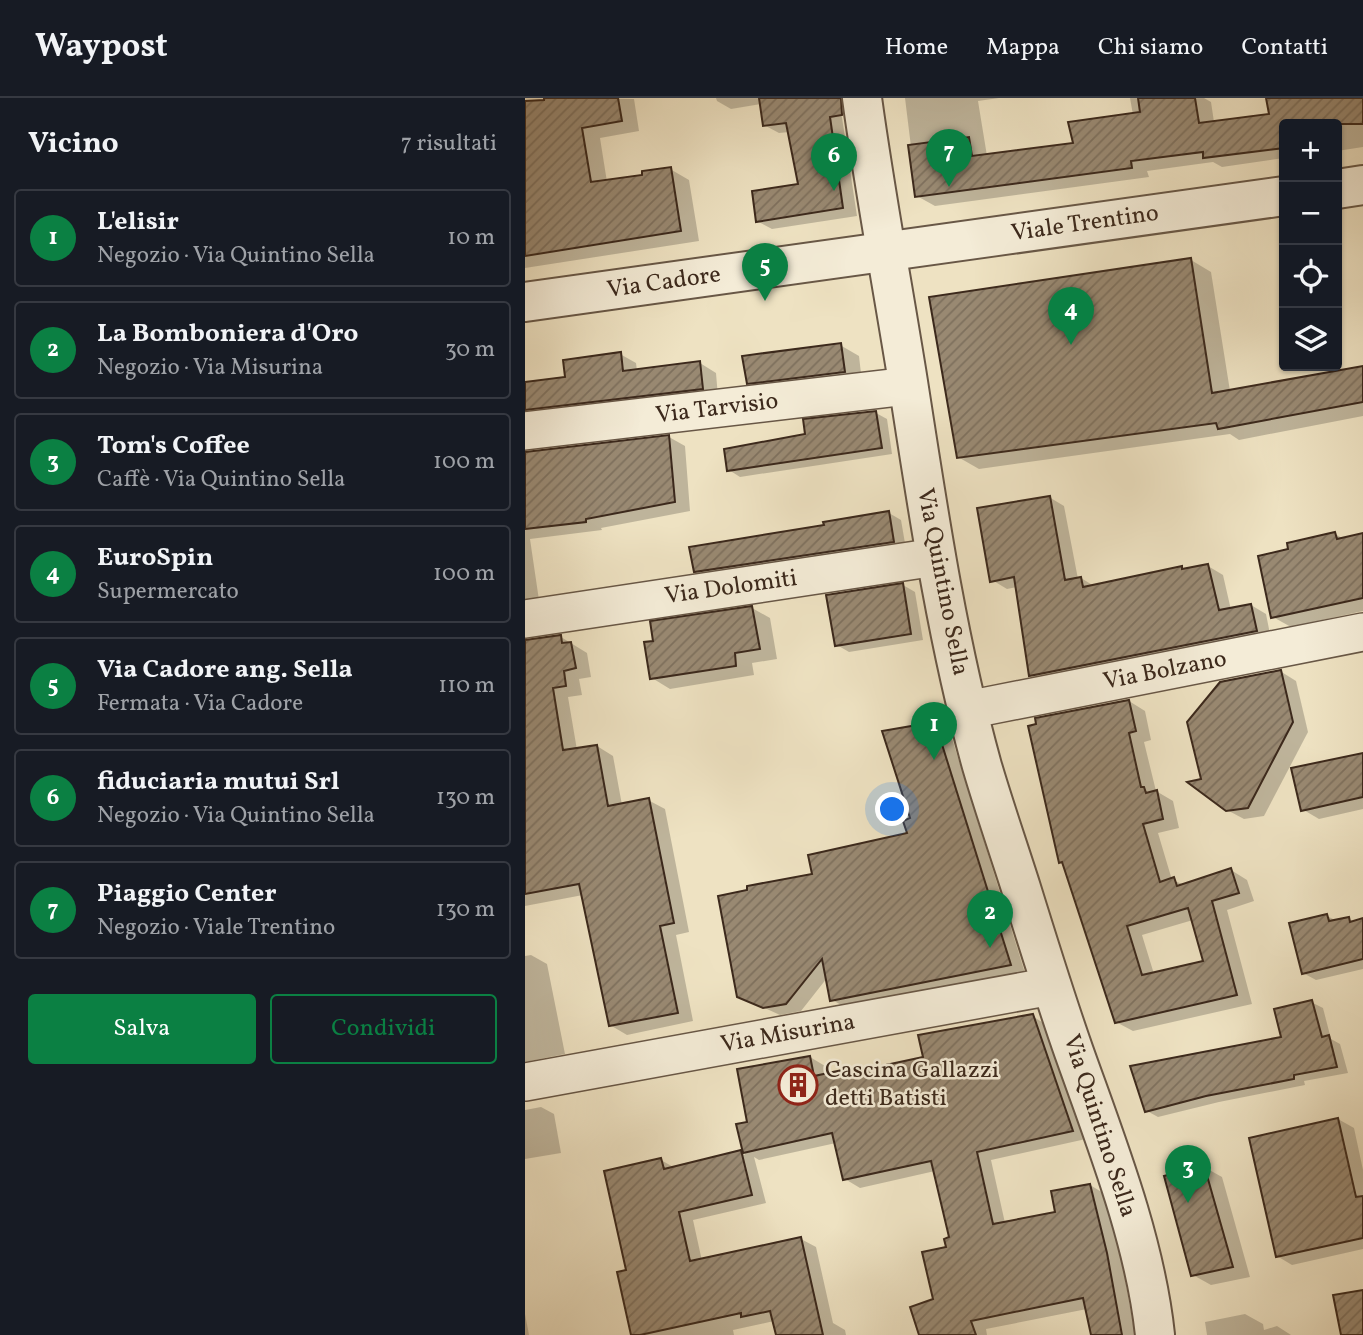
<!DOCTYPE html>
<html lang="it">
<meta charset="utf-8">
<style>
body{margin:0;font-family:Vollkorn,serif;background:#20242c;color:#f1f3f6}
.controls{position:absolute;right:21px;top:21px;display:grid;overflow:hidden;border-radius:7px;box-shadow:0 2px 5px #0004}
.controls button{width:63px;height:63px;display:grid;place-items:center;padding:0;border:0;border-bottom:2px solid #363941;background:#171b24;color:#f1f3f6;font:35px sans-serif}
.you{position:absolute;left:368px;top:712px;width:24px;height:24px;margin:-18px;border:5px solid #fff;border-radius:50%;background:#1a73e8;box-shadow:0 0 0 10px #1a73e833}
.badge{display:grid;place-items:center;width:46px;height:46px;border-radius:50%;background:#0b8043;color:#fff;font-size:23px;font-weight:700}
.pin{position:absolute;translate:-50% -58px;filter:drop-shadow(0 2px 4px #0008)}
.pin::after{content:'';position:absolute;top:37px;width:24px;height:21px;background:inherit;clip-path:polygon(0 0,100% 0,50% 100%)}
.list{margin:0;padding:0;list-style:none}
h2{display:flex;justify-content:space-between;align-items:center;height:91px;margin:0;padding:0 28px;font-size:30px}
h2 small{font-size:23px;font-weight:400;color:#9ea1a6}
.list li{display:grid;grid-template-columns:46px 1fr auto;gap:21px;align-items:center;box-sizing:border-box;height:98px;margin:0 14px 14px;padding:0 14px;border:2px solid #363941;border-radius:7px}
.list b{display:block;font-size:26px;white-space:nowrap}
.list p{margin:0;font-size:23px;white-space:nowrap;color:#9ea1a6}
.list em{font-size:23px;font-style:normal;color:#9ea1a6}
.actions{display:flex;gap:14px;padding:21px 28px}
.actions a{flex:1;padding:16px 0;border:2px solid #0b8043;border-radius:7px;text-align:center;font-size:24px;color:#0b8043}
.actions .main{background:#0b8043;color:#fff}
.icon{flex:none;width:38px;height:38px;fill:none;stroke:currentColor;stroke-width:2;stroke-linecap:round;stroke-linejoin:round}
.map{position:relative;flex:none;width:838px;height:1237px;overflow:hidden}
header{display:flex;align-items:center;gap:42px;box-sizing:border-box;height:98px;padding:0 35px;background:#171b24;border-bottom:2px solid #363941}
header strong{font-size:33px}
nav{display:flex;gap:38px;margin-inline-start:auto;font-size:24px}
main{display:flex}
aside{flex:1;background:#171b24}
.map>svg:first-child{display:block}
</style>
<header>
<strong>Waypost</strong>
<nav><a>Home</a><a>Mappa</a><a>Chi siamo</a><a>Contatti</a></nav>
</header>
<main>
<aside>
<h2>Vicino<small>7 risultati</small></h2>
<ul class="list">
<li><span class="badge">1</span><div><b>L'elisir</b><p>Negozio · Via Quintino Sella</p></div><em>10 m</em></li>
<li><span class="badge">2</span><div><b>La Bomboniera d'Oro</b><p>Negozio · Via Misurina</p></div><em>30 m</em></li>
<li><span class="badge">3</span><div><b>Tom's Coffee</b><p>Caffè · Via Quintino Sella</p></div><em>100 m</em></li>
<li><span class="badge">4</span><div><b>EuroSpin</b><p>Supermercato</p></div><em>100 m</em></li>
<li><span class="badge">5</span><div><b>Via Cadore ang. Sella</b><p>Fermata · Via Cadore</p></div><em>110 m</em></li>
<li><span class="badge">6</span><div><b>fiduciaria mutui Srl</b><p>Negozio · Via Quintino Sella</p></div><em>130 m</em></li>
<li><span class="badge">7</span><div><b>Piaggio Center</b><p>Negozio · Viale Trentino</p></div><em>130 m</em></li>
</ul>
<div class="actions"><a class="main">Salva</a><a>Condividi</a></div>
</aside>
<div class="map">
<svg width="838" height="1237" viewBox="0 0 838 1237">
<defs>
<pattern id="building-hatch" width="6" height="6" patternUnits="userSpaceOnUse" patternTransform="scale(1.75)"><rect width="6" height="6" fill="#998972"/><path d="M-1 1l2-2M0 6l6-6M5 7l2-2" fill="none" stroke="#7e705d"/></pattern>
</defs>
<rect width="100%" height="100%" fill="#eee2c2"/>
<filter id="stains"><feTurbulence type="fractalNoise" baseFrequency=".00286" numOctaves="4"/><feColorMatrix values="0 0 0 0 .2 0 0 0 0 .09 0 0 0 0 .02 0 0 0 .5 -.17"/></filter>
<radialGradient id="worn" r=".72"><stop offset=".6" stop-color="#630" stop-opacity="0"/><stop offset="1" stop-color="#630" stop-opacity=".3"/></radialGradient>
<!-- shadow -->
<g fill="#0003" fill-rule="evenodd">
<polygon points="21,0 109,1 114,33 75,40 82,84 119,79 145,71 164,82 174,143 0,170 0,68"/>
<polygon points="191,0 314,0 332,118 247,131 232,123 275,88 264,34 254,35 239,27 236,6 206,11 192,3"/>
<polygon points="380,0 474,0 453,3 462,58 550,47 608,17 605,0 679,0 686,4 689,24 746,17 743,0 838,0 838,49 812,53 812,26 759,26 759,60 697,69 688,64 622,73 624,79 410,108 392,98"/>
<polygon points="666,162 686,174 705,293 838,270 838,318 714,342 705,336 454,371 433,359"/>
<polygon points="315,247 334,258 337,284 242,295 223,285"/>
<polygon points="95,256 111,265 112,273 175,265 191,275 193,299 0,329 0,285 42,280"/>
<polygon points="351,315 362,321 367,356 215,379 204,372 282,337"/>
<polygon points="144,339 160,348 165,413 76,430 77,432 5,441 15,509 0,518 0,355"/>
<polygon points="524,399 539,408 553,481 556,480 569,488 656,470 660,472 683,468 698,477 706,512 726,507 741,516 746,541 520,586 505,577 492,489 482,491 467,482"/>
<polygon points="364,415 376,422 381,451 183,480 170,473 301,429"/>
<polygon points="810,436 819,441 838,437 838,513 766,529 748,519 765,453"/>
<polygon points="378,487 390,494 398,542 324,554 312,547"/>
<polygon points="227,510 245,520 252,561 227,565 229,577 145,591 127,580"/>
<polygon points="36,539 62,555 66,579 54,581 57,597 43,599 52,652 72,648 88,658 97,707 123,702 140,711 164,834 151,837 168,923 102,937 85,927 58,797 0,808 0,543"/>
<polygon points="755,573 771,583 783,634 739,718 719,721 702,712 678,682"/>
<path d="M 604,603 L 620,613 L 626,642 L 619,644 L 631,693 L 648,703 L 654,730 L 633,735 L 647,782 L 660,787 L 706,772 L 722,782 L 729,803 L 702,812 L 727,906 L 608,933 L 591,924 L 540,766 L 536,764 ZM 668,822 L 680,865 L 629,876 L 617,837 Z"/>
<polygon points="410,625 425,634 500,875 321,910 306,901 302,880 276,913 255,917 214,898 289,777 385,736"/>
<polygon points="838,657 838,711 794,721 777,711 768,672"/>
<polygon points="802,818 812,823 823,821 830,824 838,822 838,871 791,882 778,875"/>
<polygon points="6,857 22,866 40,956 0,964 0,858"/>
<polygon points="786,904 798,910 806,941 815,946 823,975 779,983 780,987 694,1004 633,1019 622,1013 758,940"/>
<polygon points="507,918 522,927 561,1041 466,1062 480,1125 532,1115 565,1087 580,1096 597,1164 610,1237 568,1237 562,1211 461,1231 462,1237 396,1237 411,1202 426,1141 410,1073 335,1090 320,1081 311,1045 234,1062 229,1059 241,1105 168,1122 177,1163 276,1141 291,1149 308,1225 320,1232 321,1237 252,1237 249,1223 208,1232 209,1237 108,1237 103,1174 136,1062 150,1070 215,1054 220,1057 213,1027 224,1025 285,959 300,968 301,977 326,972 332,975 400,960"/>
<polygon points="16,1009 29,1016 36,1055 0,1061 0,1012"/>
<polygon points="813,1021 829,1030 838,1072 838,1151 767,1167 752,1158"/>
<polygon points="679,1069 697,1079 725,1179 686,1187 668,1177"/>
<polygon points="0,1216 4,1237 0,1237"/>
<polygon points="720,1216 738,1226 739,1232 752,1228 766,1237 682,1237 680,1224"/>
</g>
<!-- building -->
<g fill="url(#building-hatch)" stroke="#3c291c" stroke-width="2" fill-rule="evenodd">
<polygon points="19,0 93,0 97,23 57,30 66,84 117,77 117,73 146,69 156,133 0,158 0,3 19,2"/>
<polygon points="234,0 316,0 317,17 305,19 318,110 231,124 227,93 273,86 261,25 238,28"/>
<polygon points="613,0 670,0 674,25 744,16 741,0 838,0 838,26 759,26 759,50 678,60 678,54 606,63 607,70 390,99 383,47 444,39 447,58 548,45 543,24 615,14"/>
<polygon points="666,160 687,295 838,268 838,304 693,331 691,325 432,360 404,199"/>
<polygon points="316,245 320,274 222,286 217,258"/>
<polygon points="96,254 98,273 175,263 178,291 0,312 0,284 40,279 38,262"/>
<polygon points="351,313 357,350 202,373 199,351 280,336 278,321"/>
<polygon points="144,337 150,404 61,421 61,424 0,431 0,354"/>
<polygon points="525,398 540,482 556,479 558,489 657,468 657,471 683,466 694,512 726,506 732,533 504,578 489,479 465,484 452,410"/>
<polygon points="364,413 369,444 169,474 164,449 299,427 298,424"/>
<polygon points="810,434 812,441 838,435 838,500 746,520 733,458 763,451 762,445"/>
<polygon points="378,485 386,536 310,548 301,497"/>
<polygon points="227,508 235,551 210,555 211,568 125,581 119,544 128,543 125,523"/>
<polygon points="36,537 37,545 46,544 51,570 39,573 41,588 28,590 38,652 72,647 83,708 124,700 149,825 135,828 153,915 84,928 54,786 0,796 0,542"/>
<polygon points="756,572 768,624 723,710 701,713 662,684 676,681 662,624 695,584"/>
<path d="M 604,602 L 611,633 L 604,635 L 616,689 L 619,689 L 621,695 L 632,692 L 638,721 L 618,726 L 635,784 L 649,779 L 652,788 L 706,770 L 714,795 L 687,803 L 712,897 L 590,925 L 537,764 L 534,765 L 503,628 L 511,626 L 510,620 ZM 663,810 L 678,863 L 617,877 L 602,828 Z"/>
<polygon points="410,624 486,867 305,903 297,861 261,906 238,910 212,899 193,798 222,792 222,788 287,776 283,757 382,735 378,723 385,720 357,633"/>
<polygon points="838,655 838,699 776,713 766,670"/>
<polygon points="802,816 804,823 824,819 825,824 838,820 838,861 777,876 764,825"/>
<polygon points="787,902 797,939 804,937 812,969 769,977 769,981 681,998 620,1014 605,968 756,939 749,911"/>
<polygon points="508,916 548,1033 452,1054 468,1126 530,1114 526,1093 565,1086 582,1155 597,1237 566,1237 558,1200 446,1223 451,1237 394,1237 385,1209 408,1201 397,1154 421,1149 419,1141 424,1139 406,1063 318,1082 307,1035 218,1055 211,1026 222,1024 212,971 285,958 289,978 327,970 328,974 398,959 393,937"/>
<polygon points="813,1020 831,1099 838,1098 838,1140 751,1159 724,1040"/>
<polygon points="216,1052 227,1097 154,1114 165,1163 276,1139 298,1237 251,1237 245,1213 216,1219 216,1215 115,1237 106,1237 92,1174 101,1172 79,1073 136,1060 139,1071"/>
<polygon points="679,1067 708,1169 666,1178 639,1078"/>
<polygon points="838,1192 838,1237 816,1237 808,1197"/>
</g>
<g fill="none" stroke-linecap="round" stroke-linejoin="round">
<!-- minor casing -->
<g stroke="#685746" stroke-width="40">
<g id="minor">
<polyline points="0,333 383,288"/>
<polyline points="0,521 411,459"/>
<polyline points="442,612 838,534"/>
<polyline points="0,984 527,888"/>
</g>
</g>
<!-- tertiary casing -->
<g stroke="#685746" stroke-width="42">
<g id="tertiary">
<path d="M 337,0 C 350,95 368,190 383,284 C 403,413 422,542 457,668 C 469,709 483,749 496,790 C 513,845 530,900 549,954 C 581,1044 620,1142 630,1237"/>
<polyline points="812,91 838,87"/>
<polyline points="0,204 759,98"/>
</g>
</g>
<!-- minor -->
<use href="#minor" stroke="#f4ecd7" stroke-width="37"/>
<!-- tertiary -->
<use href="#tertiary" stroke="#f4ecd7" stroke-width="38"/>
</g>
<!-- icons -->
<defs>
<g id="building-ring" transform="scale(2.0125)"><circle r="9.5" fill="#f4ecd7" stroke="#8f2418" stroke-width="1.5"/><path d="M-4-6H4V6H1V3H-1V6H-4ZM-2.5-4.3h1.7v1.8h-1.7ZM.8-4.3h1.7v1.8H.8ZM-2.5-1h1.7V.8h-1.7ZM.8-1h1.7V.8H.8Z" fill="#8f2418"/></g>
</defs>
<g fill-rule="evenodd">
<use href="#building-ring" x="273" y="987"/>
</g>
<g text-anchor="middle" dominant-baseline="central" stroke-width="5" stroke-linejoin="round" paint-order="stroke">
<!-- street labels -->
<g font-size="24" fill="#3c291c" stroke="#f4ecd7">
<text transform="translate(560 126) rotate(-8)">Viale Trentino</text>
<text transform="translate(139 185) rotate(-8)">Via Cadore</text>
<text transform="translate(192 311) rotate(-7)">Via Tarvisio</text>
<text transform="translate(417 484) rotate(79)">Via Quintino Sella</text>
<text transform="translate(206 490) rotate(-8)">Via Dolomiti</text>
<text transform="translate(640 573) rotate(-11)">Via Bolzano</text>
<text transform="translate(263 936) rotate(-10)">Via Misurina</text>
<text transform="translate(574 1028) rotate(72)">Via Quintino Sella</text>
</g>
<!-- poi labels -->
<g font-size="24" fill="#3c291c" stroke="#f4ecd7" text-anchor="start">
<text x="300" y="973">Cascina Gallazzi<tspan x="300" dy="28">detti Batisti</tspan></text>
</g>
</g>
<rect width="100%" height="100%" filter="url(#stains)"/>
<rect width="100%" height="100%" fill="url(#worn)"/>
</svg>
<div class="controls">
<button>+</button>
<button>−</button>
<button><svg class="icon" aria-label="locate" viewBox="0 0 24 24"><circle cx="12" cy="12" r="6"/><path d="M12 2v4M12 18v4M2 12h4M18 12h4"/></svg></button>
<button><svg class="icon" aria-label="layers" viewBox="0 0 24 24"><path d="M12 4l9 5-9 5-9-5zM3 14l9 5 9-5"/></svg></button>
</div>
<div class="you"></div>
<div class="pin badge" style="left:409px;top:662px">1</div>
<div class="pin badge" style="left:465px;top:850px">2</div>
<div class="pin badge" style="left:663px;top:1105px">3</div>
<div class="pin badge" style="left:546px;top:247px">4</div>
<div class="pin badge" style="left:240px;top:203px">5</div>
<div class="pin badge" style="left:309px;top:93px">6</div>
<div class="pin badge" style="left:424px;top:89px">7</div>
</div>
</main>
